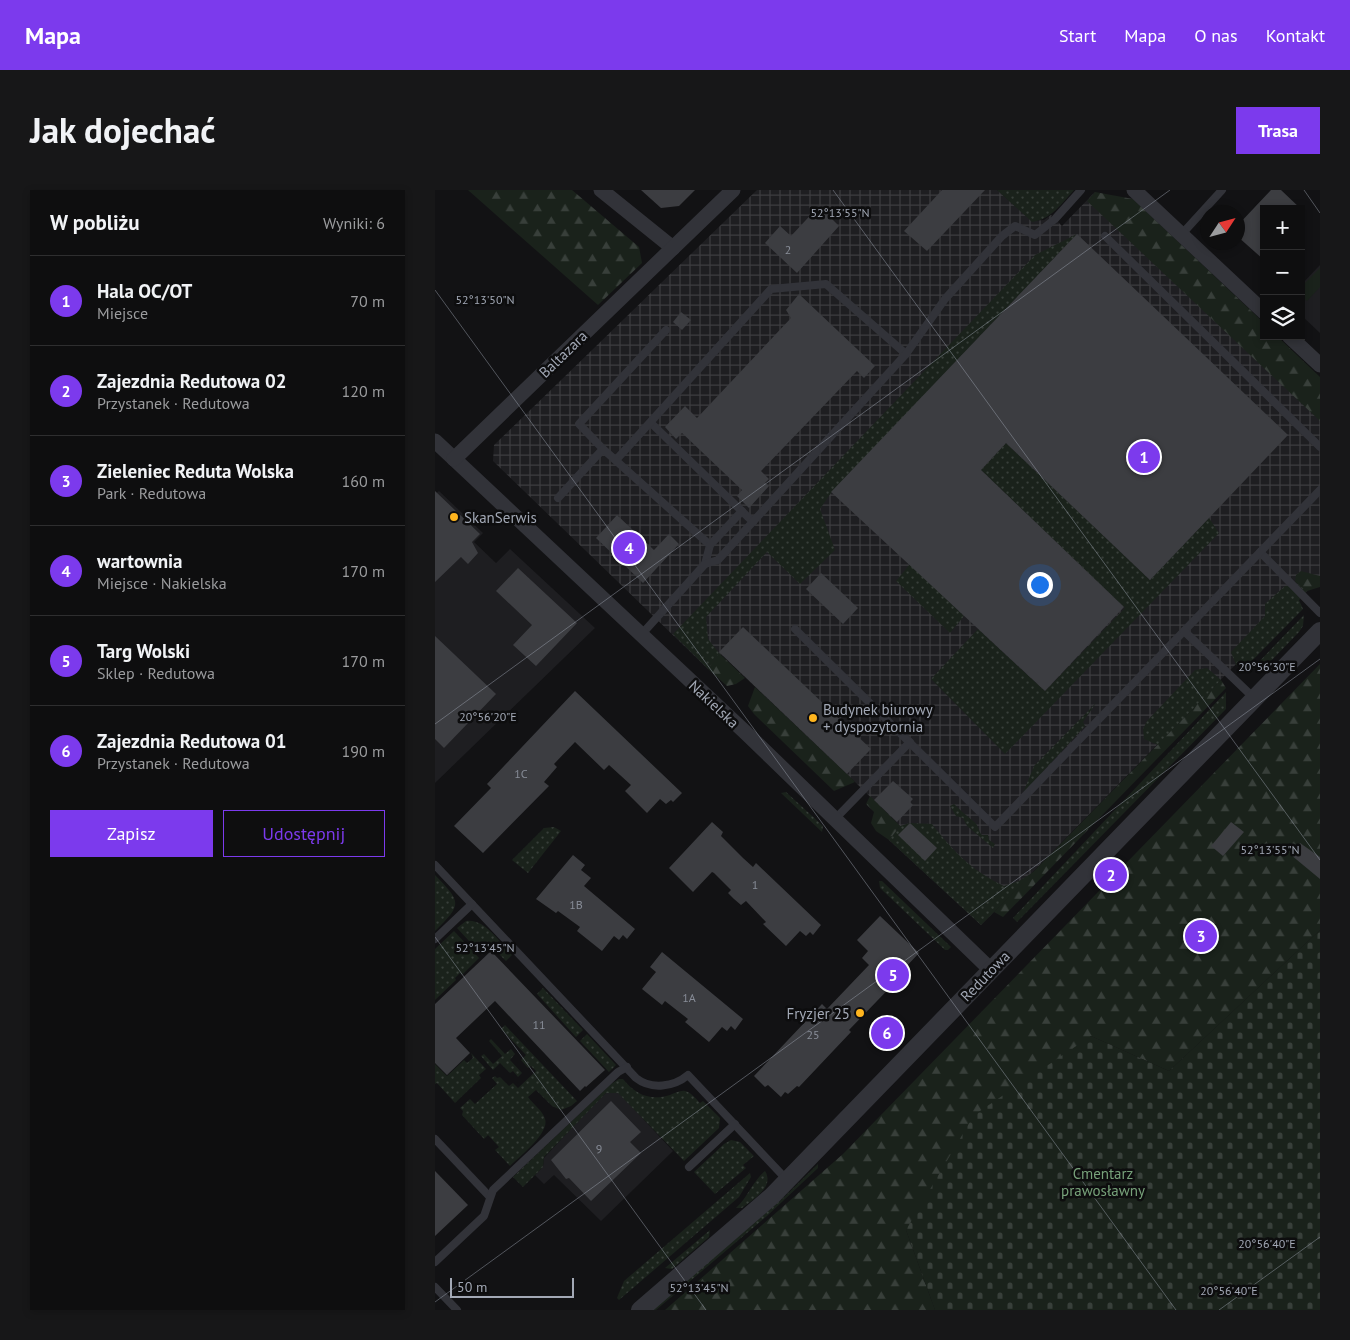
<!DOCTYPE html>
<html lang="pl">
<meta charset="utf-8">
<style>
body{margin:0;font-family:"PT Sans",sans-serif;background:#171718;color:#f1f3f6}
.controls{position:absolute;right:15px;top:15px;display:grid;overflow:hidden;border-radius:0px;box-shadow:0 2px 8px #0003}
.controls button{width:45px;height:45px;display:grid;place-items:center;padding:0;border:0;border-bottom:1px solid #2e2e2f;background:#0e0e0f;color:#f1f3f6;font:25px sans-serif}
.compass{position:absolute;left:765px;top:15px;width:45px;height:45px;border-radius:50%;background:#0e0e0f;box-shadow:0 2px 8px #0003;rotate:54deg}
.scale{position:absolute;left:15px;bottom:12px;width:124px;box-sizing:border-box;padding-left:5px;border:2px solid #a2a8b5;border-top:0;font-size:14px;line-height:18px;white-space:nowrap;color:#a2a8b5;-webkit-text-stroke:4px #0d0d0e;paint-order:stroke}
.you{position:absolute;left:604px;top:394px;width:18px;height:18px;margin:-12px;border:4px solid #fff;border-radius:50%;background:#1a73e8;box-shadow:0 0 0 8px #1a73e833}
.badge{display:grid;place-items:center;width:32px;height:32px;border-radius:50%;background:#7c3aed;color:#fff;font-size:16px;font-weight:700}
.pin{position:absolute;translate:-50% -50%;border:2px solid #fff;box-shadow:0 1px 5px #0006}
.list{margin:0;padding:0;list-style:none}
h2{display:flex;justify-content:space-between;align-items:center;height:65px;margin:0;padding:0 20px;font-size:21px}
h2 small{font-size:16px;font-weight:400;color:#9b9c9e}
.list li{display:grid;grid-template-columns:32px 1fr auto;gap:15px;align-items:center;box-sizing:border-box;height:90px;padding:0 20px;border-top:1px solid #2e2e2f}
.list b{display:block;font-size:19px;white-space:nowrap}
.list p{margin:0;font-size:16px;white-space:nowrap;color:#9b9c9e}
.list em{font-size:16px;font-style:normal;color:#9b9c9e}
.actions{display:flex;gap:10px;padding:15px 20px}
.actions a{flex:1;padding:11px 0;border:1px solid #7c3aed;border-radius:0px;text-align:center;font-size:18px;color:#7c3aed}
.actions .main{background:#7c3aed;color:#fff}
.icon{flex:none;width:28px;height:28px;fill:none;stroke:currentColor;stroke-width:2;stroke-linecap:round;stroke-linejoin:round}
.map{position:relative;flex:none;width:885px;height:1120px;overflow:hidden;border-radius:0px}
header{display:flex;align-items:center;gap:30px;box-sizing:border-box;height:70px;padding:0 25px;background:#7c3aed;color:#fff}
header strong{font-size:24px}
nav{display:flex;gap:28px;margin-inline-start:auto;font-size:18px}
.intro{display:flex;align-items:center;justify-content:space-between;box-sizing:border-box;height:120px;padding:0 30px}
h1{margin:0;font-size:35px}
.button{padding:12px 22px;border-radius:0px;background:#7c3aed;color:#fff;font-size:18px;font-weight:700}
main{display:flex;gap:30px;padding:0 30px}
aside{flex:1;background:#0e0e0f;border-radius:0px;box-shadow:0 2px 8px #0003}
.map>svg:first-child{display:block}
</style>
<header>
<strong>Mapa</strong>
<nav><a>Start</a><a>Mapa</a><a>O nas</a><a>Kontakt</a></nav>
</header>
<div class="intro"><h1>Jak dojechać</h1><a class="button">Trasa</a></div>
<main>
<aside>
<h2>W pobliżu<small>Wyniki: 6</small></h2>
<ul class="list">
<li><span class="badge">1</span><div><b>Hala OC/OT</b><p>Miejsce</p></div><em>70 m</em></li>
<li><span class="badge">2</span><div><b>Zajezdnia Redutowa 02</b><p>Przystanek · Redutowa</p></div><em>120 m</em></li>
<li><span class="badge">3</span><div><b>Zieleniec Reduta Wolska</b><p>Park · Redutowa</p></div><em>160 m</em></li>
<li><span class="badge">4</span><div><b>wartownia</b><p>Miejsce · Nakielska</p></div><em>170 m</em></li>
<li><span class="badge">5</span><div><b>Targ Wolski</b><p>Sklep · Redutowa</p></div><em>170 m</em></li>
<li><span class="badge">6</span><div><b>Zajezdnia Redutowa 01</b><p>Przystanek · Redutowa</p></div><em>190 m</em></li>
</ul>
<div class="actions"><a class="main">Zapisz</a><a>Udostępnij</a></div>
</aside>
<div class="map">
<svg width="885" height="1120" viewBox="0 0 885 1120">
<defs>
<pattern id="industrial-grid" width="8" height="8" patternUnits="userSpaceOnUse" patternTransform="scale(1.25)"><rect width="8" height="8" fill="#1e1e21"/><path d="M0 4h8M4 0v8" fill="none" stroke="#3c3c3f"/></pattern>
<pattern id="green-dots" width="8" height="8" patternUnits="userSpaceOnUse" patternTransform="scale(1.25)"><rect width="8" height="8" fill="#1a221b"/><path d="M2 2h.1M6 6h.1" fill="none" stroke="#383f3a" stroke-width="1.8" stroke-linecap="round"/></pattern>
<pattern id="forest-firs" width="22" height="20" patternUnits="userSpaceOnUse" patternTransform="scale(1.25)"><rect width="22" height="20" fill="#1a221b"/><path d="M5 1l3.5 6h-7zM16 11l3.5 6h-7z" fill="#383f3a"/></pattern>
<pattern id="cemetery-stones" width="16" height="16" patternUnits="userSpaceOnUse" patternTransform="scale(1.25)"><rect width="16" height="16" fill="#1a221b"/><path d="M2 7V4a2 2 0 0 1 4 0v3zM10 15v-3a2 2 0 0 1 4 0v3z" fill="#383f3a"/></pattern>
</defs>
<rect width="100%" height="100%" fill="#121214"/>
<!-- built -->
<g fill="#1e1e21">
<polygon points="885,75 885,143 866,125 866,95"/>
<polygon points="4,301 48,343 39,352 61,373 75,359 160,438 0,593 0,304"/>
<polygon points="183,902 238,961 166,1031 119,985 109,994 100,985 108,977 109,968 157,916 171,903"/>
</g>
<!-- industrial -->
<polygon fill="url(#industrial-grid)" points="322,0 562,0 597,31 609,30 616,25 627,36 660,2 885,217 885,388 546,735 454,650 465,636 420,592 286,464 273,479 58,271 59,255"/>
<!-- green -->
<g fill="url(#green-dots)">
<path d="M 562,0 L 639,0 C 626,14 617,29 597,32 Z"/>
<polygon points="642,44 396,303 385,319 400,360 365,394 332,362 271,427 273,449 284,463 273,479 238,444 600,65"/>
<polygon points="571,253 715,390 774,328 784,343 570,564 496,489 543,439 610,501 690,418 546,280"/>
<polygon points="475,374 529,426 515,443 461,391"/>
<polygon points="864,395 872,401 864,410 868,419 810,478 801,475 796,462 830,426 830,414 850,396"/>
<polygon points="869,425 868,436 864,442 833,474 817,479"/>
<polygon points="772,478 786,490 723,555 709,549 708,539 712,531 760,480"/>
<polygon points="791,502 791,519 582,732 578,728"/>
<polygon points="661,513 648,532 650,536 588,603 599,576"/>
<polygon points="351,602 388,636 387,642 346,603"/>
<path d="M 519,614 C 525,620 532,626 538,631 C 544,635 543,641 547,645 L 553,645 L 554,650 L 560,654 L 558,658 L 532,636 L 528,628 L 521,626 L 515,616 Z"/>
<path d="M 475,633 L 497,634 C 519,662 536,680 569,696 L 584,691 L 600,681 L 546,735 L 454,650 L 465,636 Z"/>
<polygon points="119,637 126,641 93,683 77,670 109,638"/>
<path d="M 0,685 C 26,712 28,714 0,741 Z"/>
<polygon points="444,691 447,691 516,757 513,760 510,760 445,698"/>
<path d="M 31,731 C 50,728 65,753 77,765 L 71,771 L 59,759 L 56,762 L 53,759 L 47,765 L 22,738 Z"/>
<polygon points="19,741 44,768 27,785 25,783 20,788 21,790 0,810 0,759"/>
<polygon points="108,798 148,840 141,847 102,804"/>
<path d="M 70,835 L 142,911 L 136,916 L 126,920 L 117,916 L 101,900 L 93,907 C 98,914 108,921 110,929 C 115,943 84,967 75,976 L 60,960 L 64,957 L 53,945 L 49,949 L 27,925 L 28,921 L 25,918 L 35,909 L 40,914 L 62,894 L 57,888 L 60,886 L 62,888 L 65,887 L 74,896 L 78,893 L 83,898 L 101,881 L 96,876 L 93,878 L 86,870 L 91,865 L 66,839 Z"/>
<polygon points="152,844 181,875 174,882 145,851"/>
<polygon points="56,849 70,864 76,859 80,864 75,870 87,883 83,887 78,881 75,883 65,873 58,880 46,866 49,864 58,874 67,866 54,851"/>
<polygon points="36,863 51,879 44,885 46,888 20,913 2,893 0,894 0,874 12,886 29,870 32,873 38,868"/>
<path d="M 184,889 L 188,889 C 201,905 215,911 235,905 C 240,903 246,900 250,901 C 256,902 261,909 265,913 L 268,911 L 285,928 L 284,938 L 249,971 L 183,903 L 171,903 L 109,967 L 108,977 L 88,997 L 78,987 L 176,894 Z"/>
<polygon points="296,950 305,952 319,966 308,975 311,978 280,1004 259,982 289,954"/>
<polygon points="383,974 383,978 332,1026 221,1120 216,1120 347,1009"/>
<path d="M 330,981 C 340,997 318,1009 307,1018 L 301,1018 C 313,1007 318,991 330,981 Z"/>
<polygon points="315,983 316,987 304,1007 184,1110 182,1108 189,1091"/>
<polygon points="275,1040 274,1047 237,1079 230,1078"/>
</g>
<!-- forest -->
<g fill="url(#forest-firs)">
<polygon points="33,0 137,0 204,57 207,73 163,115"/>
<polygon points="660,2 698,9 829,133 829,146 842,146 885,187 885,231 652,11"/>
<polygon points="866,381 885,386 885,397 872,401 860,392 861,385"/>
<polygon points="284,463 310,488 301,494 292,496 273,479"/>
<polygon points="885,474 885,740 734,881 656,846 471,1040 500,1120 230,1120 408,964"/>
<polygon points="786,490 791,498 568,727 559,722"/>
<polygon points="320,497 412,584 420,592 399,601 319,524 313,516"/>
<polygon points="435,606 465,636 454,650 441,641 436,633 439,622 431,614"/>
</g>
<!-- cemetery -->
<polygon fill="url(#cemetery-stones)" points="885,740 885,1120 500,1120 471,1040 539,925 656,846 734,881"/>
<!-- pitch -->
<polygon fill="#1a221b" points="885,78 885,97 872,111 866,106 866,97"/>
<!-- building -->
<g fill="#3c3d41">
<polygon points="206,0 260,0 244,16 226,18"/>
<polygon points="507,0 550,0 492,61 469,41"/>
<polygon points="836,0 846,0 866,19 829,19 829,70 802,46 802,36"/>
<polygon points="384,16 404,36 362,83 330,53 345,36 356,46"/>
<polygon points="642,44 853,245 715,390 571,253 546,280 689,417 610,501 396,302"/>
<polygon points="364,104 440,176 429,188 422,181 326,281 334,289 330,293 334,296 314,318 302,306 307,300 247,243 241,249 230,237 250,216 262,228 356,128 351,120"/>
<polygon points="246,122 256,130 247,140 238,132"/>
<polygon points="0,301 45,344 37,352 43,363 33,374 26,367 0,392"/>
<polygon points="182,325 219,360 234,344 244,354 208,393 161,348"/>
<polygon points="83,378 142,433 101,476 78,455 97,435 61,401"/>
<polygon points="386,383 423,418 408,434 371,399"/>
<polygon points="308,437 436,559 412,584 284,462"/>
<polygon points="0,446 61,504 9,558 0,549"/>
<polygon points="140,501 247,603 238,612 236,610 231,614 225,609 212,623 190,601 196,595 174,575 169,580 140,552 119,574 122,577 109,592 114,596 48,663 19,636 56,598 52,594"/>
<polygon points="458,591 478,609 475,612 478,615 462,632 439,610"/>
<polygon points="277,632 288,642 286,646 308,668 318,677 321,673 386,735 378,745 375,742 371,746 365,741 351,756 328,734 331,732 311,711 306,715 299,709 293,703 296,700 279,683 277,682 258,702 234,678"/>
<polygon points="796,632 809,642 788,666 776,656"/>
<polygon points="475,633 502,658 490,671 463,645"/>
<polygon points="865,653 885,667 885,689 856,665"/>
<polygon points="138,665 150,675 146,680 156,688 149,696 200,739 192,749 188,745 184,750 179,746 167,761 142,741 145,737 123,721 121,723 101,709"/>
<polygon points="445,726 484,763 468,780 470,782 414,840 416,842 364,897 362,896 353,904 350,902 346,907 333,895 330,897 319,886 387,814 392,819 434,775 427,768 433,761 422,750"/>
<polygon points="56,761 170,880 151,897 150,896 145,901 60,811 21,848 35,863 12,885 0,873 0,814"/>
<polygon points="227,762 308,829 300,840 296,836 292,841 287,837 274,852 250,832 253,829 230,811 227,815 207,799 221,782 215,777"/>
<polygon points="176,911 206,942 195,952 206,963 156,1011 134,988 131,989 116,970"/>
<polygon points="0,981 33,1015 0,1046"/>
</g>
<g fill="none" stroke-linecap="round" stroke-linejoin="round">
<!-- service -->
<g stroke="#323339" stroke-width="8">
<polyline points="746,45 787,0"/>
<polyline points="670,46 885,257"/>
<polyline points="216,233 318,332"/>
<polyline points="168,259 144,234 231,140"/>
<polyline points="181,270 336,99 391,94 471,164"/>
<polyline points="123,308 168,259 275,355 270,374"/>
<polyline points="275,355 307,321"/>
<polyline points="825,362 885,423"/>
<polyline points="360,439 560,637 885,300"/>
<polyline points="749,441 820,509"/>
<polyline points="206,445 270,374 283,370 471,164 510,109 567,46 580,36 600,45 620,29 646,0"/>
<polyline points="400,629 475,552"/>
<path d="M 0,675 L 201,888 C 216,900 239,897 253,885 L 352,990"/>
<polyline points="0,749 37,714"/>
<polyline points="0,949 54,1006"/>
<polyline points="254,977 300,934"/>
<polyline points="0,1072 49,1026 58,1000 183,882 192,877"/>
<polyline points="0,1097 22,1120"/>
</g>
<!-- minor -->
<g stroke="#323339" stroke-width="15">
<polyline points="166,0 238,58"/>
<polyline points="699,0 829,122"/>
<polyline points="854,146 885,175"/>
<polyline points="0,251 310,542 556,780"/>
<polyline points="19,269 298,0"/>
</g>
<!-- tertiary -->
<polyline stroke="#323339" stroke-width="18" points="205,1120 337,1006 885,441"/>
</g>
<!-- ticks -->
<path fill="none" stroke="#a2a8b5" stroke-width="1" stroke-opacity="0.45" d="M 398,0 L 885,670M 869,0 L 885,23M 0,100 L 741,1120M 0,534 L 735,0M 0,747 L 271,1120M 0,1112 L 885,469M 784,1120 L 885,1047"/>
<!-- markers -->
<g fill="#ffb51e" stroke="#0d0d0e" stroke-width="2">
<circle cx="19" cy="327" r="5"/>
<circle cx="378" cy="528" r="5"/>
<circle cx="425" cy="823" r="5"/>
</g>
<g text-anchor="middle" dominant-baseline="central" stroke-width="5" stroke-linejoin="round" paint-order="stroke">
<!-- number labels -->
<g font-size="12" fill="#888d98">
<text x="353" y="59">2</text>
<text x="86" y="583">1C</text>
<text x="320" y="694">1</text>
<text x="141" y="714">1B</text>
<text x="254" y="807">1A</text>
<text x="104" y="834">11</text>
<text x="378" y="844">25</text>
<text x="164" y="958">9</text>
</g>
<!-- street labels -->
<g font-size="15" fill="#a2a8b5" stroke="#0d0d0e">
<text transform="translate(128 164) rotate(-44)">Baltazara</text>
<text transform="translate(279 514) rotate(43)">Nakielska</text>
<text transform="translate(550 786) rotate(-46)">Redutowa</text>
</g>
<!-- poi labels -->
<g font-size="15" fill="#a2a8b5" stroke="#0d0d0e" text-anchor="start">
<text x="29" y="327">SkanSerwis</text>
<text x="388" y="519">Budynek biurowy<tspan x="388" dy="17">+ dyspozytornia</tspan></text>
<text x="415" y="823" text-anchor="end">Fryzjer 25</text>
</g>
<!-- park labels -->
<g font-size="15" fill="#77a27a" stroke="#0d0d0e">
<text x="668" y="983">Cmentarz<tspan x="668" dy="17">prawosławny</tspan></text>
</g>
</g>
<g font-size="12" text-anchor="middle" fill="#a2a8b5" stroke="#0d0d0e" stroke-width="5" stroke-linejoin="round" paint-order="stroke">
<text x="405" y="27">52°13'55"N</text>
<text x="50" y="114">52°13'50"N</text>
<text x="832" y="481">20°56'30"E</text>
<text x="53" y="531">20°56'20"E</text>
<text x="835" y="664">52°13'55"N</text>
<text x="50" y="762">52°13'45"N</text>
<text x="832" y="1058">20°56'40"E</text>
<text x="264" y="1102">52°13'45"N</text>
<text x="794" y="1105">20°56'40"E</text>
</g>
</svg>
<div class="controls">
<button>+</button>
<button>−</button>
<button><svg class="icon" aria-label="layers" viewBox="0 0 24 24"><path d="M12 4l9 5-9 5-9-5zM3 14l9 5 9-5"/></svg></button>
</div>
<svg class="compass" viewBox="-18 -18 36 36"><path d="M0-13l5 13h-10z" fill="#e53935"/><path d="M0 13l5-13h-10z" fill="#9b9c9e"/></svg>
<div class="scale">50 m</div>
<div class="you"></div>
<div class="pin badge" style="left:709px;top:267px">1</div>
<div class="pin badge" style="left:676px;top:685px">2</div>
<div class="pin badge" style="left:766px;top:746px">3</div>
<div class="pin badge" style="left:194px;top:358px">4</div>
<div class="pin badge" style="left:458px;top:785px">5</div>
<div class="pin badge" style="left:452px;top:843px">6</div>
</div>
</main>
